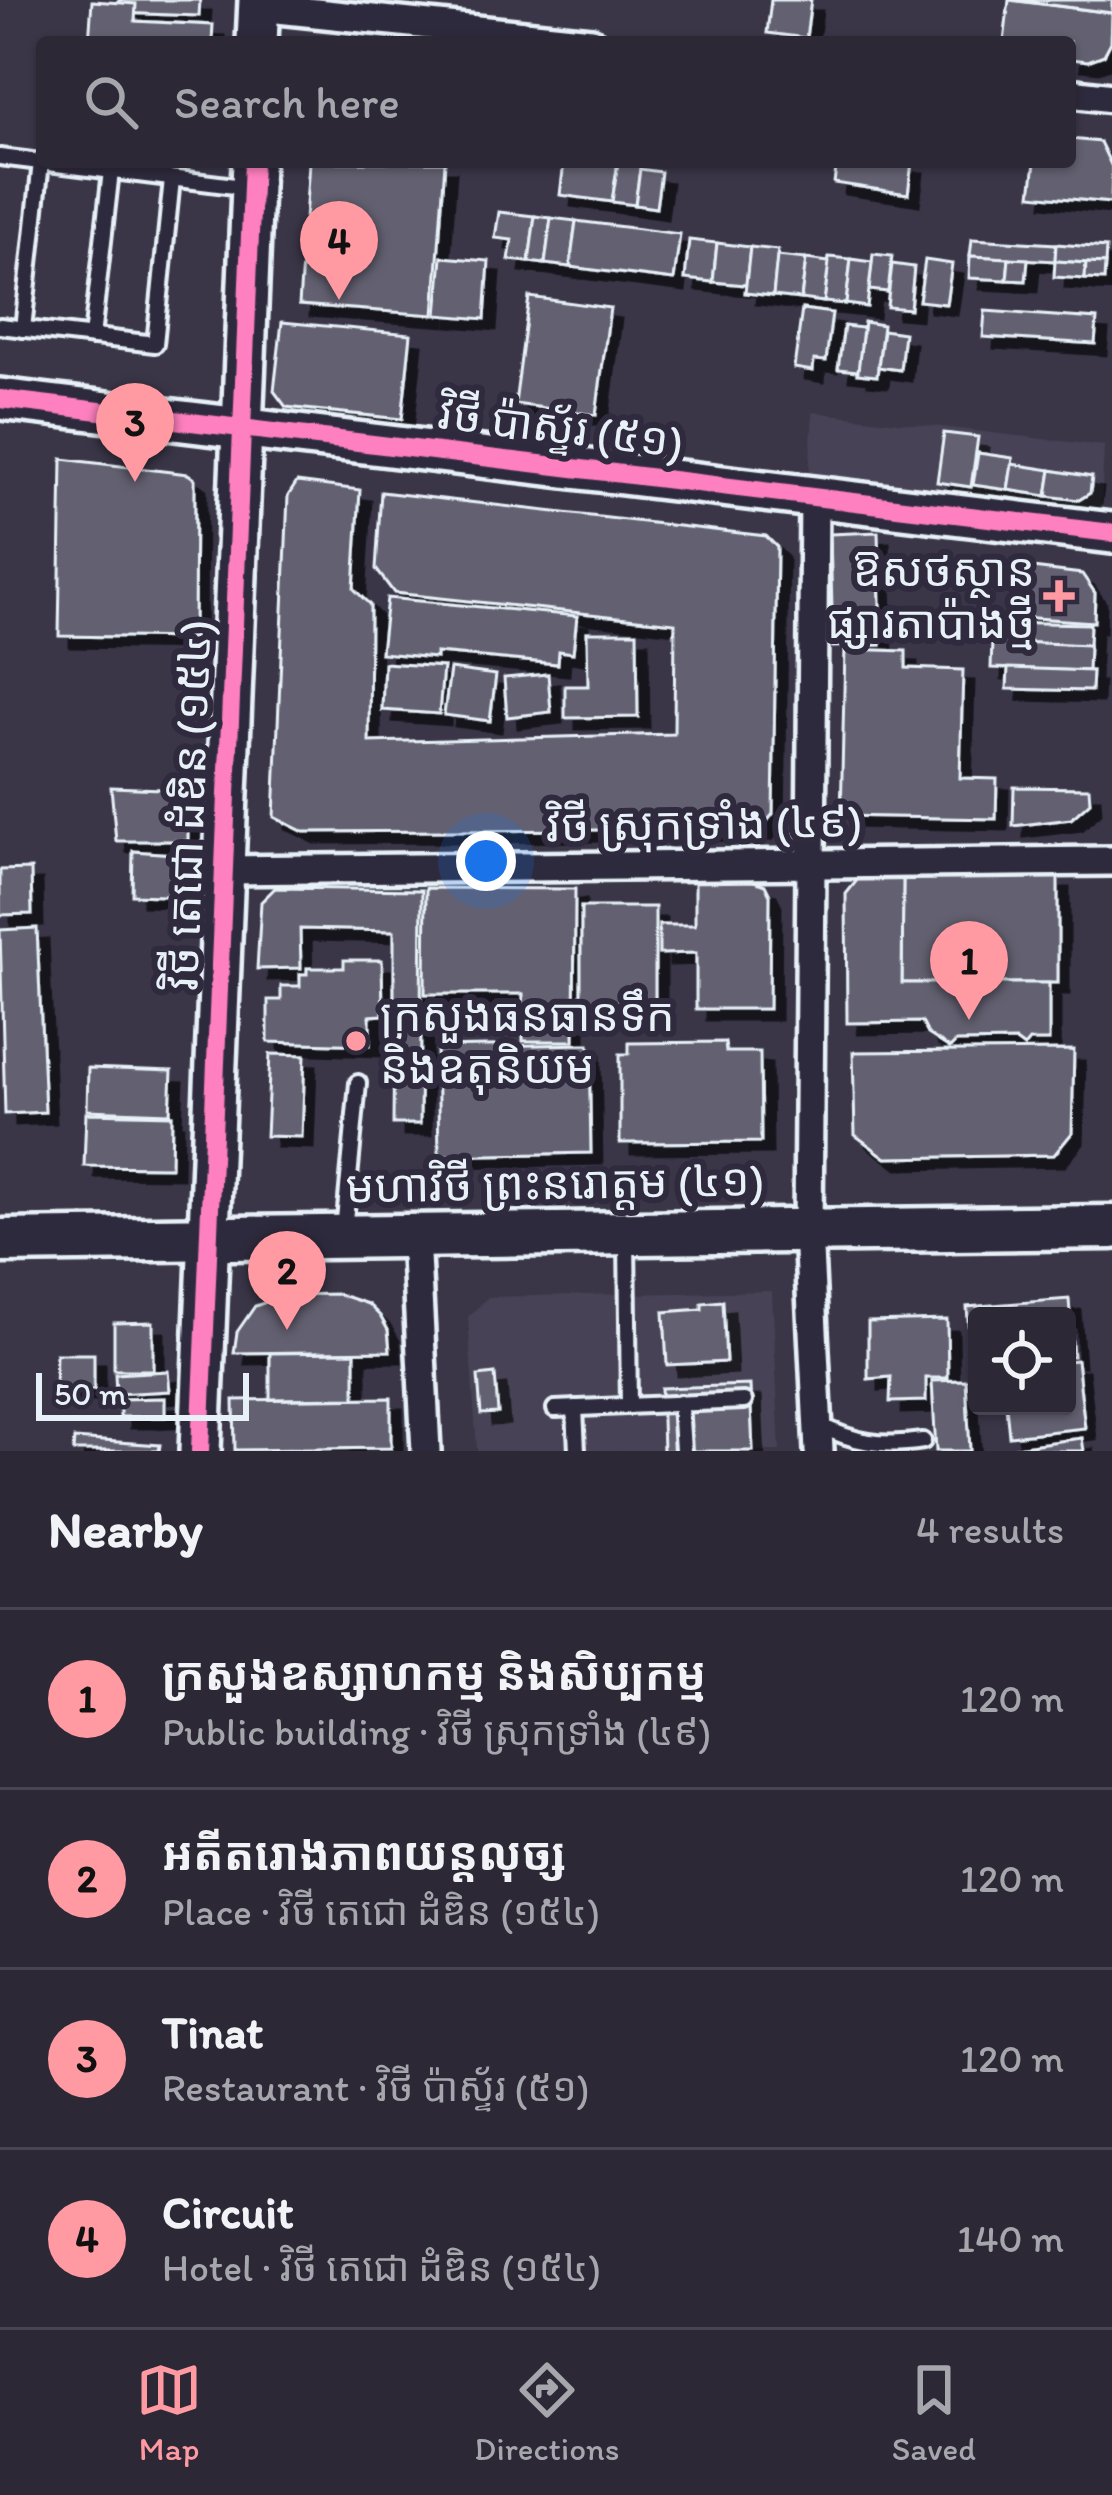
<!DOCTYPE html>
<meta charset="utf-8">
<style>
body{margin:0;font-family:Itim,"Noto Sans Khmer",sans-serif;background:#383442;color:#f1f3f6}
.controls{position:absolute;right:36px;bottom:36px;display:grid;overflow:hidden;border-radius:12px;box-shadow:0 3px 9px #0004}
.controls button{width:108px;height:108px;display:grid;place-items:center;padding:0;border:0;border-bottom:3px solid #484451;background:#2c2836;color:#f1f3f6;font:60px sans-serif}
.scale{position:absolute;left:36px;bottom:30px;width:213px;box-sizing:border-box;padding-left:12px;border:6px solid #e8f1f8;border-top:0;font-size:33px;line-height:42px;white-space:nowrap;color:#e8f1f8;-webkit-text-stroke:9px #2f2a3d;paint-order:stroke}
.you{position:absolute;left:486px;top:861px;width:42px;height:42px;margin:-30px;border:9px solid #fff;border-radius:50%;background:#1a73e8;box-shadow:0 0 0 18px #1a73e833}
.badge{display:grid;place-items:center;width:78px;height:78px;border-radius:50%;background:#ff9aa2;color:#111;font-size:39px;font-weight:700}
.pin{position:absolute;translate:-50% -99px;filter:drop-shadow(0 3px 6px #0008)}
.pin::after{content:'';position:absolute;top:63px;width:42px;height:36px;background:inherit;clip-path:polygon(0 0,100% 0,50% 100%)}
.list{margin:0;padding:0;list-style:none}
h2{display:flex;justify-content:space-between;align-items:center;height:156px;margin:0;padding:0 48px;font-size:51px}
h2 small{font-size:39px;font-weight:400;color:#a6a6ad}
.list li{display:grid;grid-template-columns:78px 1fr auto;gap:36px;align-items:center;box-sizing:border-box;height:180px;padding:0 48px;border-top:3px solid #484451}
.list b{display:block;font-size:45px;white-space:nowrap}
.list p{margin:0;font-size:39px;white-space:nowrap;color:#a6a6ad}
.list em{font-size:39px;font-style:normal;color:#a6a6ad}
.icon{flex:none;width:66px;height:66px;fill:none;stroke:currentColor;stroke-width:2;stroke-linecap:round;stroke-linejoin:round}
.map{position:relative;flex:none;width:1112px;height:1451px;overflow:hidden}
.search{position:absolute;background:#2c2836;box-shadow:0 3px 9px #0004;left:36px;right:36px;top:36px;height:132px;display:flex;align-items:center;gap:30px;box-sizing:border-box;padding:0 42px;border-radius:12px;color:#a6a6ad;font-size:45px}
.sheet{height:876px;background:#2c2836}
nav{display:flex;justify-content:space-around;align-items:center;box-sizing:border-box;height:168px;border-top:3px solid #484451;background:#2c2836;font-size:33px;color:#a6a6ad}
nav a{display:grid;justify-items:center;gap:6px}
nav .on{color:#ff9aa2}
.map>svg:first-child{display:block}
</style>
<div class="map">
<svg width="1112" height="1451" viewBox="0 0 1112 1451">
<defs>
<filter id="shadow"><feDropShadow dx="11" dy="11" stdDeviation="0" flood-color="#0009"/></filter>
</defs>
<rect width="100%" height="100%" fill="#3a3648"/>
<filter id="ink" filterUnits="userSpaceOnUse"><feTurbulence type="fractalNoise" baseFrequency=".00833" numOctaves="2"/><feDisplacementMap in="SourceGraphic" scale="24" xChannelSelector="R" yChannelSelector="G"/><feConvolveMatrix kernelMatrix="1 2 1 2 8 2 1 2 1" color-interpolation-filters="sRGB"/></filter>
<g filter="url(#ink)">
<!-- built -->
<g fill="#464354">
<polygon points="813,412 1104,446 1101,511 809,475"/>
<polygon points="772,1291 780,1451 477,1451 468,1317 488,1297"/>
</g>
<!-- building -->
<g fill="#636171" stroke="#e8f1f8" stroke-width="3" filter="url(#shadow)">
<polygon points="119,0 200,0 199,16 118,13"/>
<polygon points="771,0 811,0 806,38 767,33"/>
<polygon points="1009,0 1112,13 1111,42 1104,55 1088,61 1070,59 1070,42 1004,42"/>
<polygon points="1013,0 1112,0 1112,13"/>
<polygon points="92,1 136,4 135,21 213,25 212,42 89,42"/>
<polygon points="1070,139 1100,142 1112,167 1111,203 1031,195 1035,162 1070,162"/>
<polygon points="309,162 445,162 434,315 299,305"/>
<polygon points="564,162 618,162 612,202 560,195"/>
<polygon points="618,162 641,162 635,205 612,202"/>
<polygon points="837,162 912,162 908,194 834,183"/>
<polygon points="640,169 661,172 656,208 635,205"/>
<polygon points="499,212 535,216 529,262 509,260 512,240 495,238"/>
<polygon points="535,216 551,218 545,264 529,262"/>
<polygon points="551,218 576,221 570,267 545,264"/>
<polygon points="576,221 680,234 674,280 570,267"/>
<polygon points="972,239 1056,244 1055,261 970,256"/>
<polygon points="689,240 717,243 713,282 685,279"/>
<polygon points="717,243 750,247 746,285 713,282"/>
<polygon points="1056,244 1106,248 1105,264 1055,261"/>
<polygon points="750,247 778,250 773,296 745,293"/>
<polygon points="873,254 892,256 888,292 869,290"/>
<polygon points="777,256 806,259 801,299 773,296"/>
<polygon points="970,256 1009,258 1007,280 969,278"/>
<polygon points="442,257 489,261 485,319 437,315"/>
<polygon points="829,257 851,259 846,304 824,302"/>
<polygon points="1009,258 1028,259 1026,281 1007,280"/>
<polygon points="806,259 829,262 824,302 801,299"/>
<polygon points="851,259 872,262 867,307 846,304"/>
<polygon points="925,260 952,264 946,304 919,301"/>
<polygon points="1055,261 1086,263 1085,279 1054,277"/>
<polygon points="1086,263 1105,264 1104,280 1085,279"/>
<polygon points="892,264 914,267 910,309 887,307"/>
<polygon points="529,297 610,308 596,415 515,404"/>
<polygon points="802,309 832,313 826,361 814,360 813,371 794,368"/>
<polygon points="985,311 1097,319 1095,344 983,337"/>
<polygon points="282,322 411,334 402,419 286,407 274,391"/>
<polygon points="864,322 883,325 877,376 857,374"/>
<polygon points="844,326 863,328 858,371 838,369"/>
<polygon points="883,330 904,333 900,370 878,367"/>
<polygon points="944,433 978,437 971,487 937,482"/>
<polygon points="978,453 1013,458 1008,490 973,485"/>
<polygon points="62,459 188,474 195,479 194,638 59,636"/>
<polygon points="1012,464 1051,470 1047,496 1008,490"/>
<polygon points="1051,470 1092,477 1090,493 1079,500 1047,496"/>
<polygon points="297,482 360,490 354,589 370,605 369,742 674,734 675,623 394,593 376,569 381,492 766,536 777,547 773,814 761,829 304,832 274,817 288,496"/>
<polygon points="878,532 881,645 833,647 830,534"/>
<polygon points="1024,567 1082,574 1095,593 1094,622 1020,617"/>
<polygon points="387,598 577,616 573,653 559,651 558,664 436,653 436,658 381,653"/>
<polygon points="990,622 1090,624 1089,645 989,642"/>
<polygon points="587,632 637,632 638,717 565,718 565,686 588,686"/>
<polygon points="992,641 1089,645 1088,671 991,668"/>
<polygon points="845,649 906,651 906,668 963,670 960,778 997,779 996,819 841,816"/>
<polygon points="384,663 443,667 439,714 382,710"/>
<polygon points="1008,668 1092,671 1091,691 1007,689"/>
<polygon points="450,669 496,675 490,721 444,715"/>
<polygon points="548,674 551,712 507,717 504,678"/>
<polygon points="111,787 188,790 188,841 116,841"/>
<polygon points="1014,787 1089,788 1090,802 1071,819 1013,826"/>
<polygon points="133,851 199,856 198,897 132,895"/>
<polygon points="31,869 32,914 0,915 0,870"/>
<polygon points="1058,877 1058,983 902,983 903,878"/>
<polygon points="903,878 902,983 1049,983 1049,1041 1029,1041 1024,1047 1016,1041 956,1042 950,1048 928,1034 922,1022 847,1023 846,894 858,879"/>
<polygon points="748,879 765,885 770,895 769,1009 696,1009 696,953 659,954 659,925 695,925 695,881"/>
<polygon points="275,888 422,890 421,1020 394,1018 394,931 300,929 301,968 257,969 261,902"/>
<polygon points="426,888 575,889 574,1041 523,1041 523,994 425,994"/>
<polygon points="581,907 655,907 655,1001 581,1002"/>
<polygon points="37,928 45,1112 5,1114 0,930"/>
<polygon points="344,960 382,960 383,1015 370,1016 370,1045 268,1042 268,1000 281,1000 281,986 300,986 300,974 307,974 307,968 344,968"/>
<polygon points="394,1027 421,1027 420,1124 393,1124"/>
<polygon points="725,1042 726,1052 760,1052 761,1142 620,1143 620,1054 629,1054 629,1043"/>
<polygon points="589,1044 591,1153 439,1156 437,1047"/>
<polygon points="1074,1050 1072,1133 1054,1155 886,1158 855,1135 853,1052"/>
<polygon points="270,1054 305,1055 302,1137 266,1136"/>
<polygon points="88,1068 172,1071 170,1113 87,1110"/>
<polygon points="86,1113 172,1115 171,1167 84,1166"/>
<polygon points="338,1294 368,1304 380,1316 388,1330 390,1351 234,1353 237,1332 255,1306 286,1295"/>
<polygon points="1069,1299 1073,1356 1067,1356 1067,1316 977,1316 977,1363 971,1364 967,1307"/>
<polygon points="723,1301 726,1362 667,1365 664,1312 702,1309 702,1303"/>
<polygon points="947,1320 948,1378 926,1378 926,1401 890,1402 891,1377 868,1379 868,1322"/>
<polygon points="153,1322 153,1370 114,1370 114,1323"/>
<polygon points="355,1352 355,1398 270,1399 270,1353"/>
<polygon points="56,1354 94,1354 94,1390 55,1390"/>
<polygon points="1077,1360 1085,1428 1009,1436 1006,1406 1067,1406 1067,1361"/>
<polygon points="168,1371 170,1391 116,1394 115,1374"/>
<polygon points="495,1374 498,1413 481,1414 478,1376"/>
<polygon points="966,1380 970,1451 936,1451 932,1381"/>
<polygon points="750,1385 753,1451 663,1451 661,1388"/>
<polygon points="165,1398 165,1417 120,1417 120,1399"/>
<polygon points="391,1398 391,1448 235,1450 234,1400"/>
<polygon points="1082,1438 1084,1451 1015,1451 1015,1447"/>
<polygon points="74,1439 160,1445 159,1451 73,1451"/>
</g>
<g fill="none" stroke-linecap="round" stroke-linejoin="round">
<!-- lane casing -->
<g stroke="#e8f1f8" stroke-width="22">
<g id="lane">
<polyline points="0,157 251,188"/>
<polyline points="0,326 155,344 172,179"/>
<polyline points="23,329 41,162"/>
<polyline points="92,337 111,171"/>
<polyline points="344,1231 358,1083"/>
<polyline points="627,1238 629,1406"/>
<polyline points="680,1403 683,1451"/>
<polyline points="575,1408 577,1451"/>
<polyline points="555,1409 744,1401"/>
<path d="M 817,1424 C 855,1443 882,1447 923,1441"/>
</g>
</g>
<!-- street casing -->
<g stroke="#e8f1f8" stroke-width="36">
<g id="street">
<polyline points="259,7 591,42"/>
<polyline points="1070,93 1112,98"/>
<polyline points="814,497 808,1231 819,1451"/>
<polyline points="225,870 1112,861"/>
<polyline points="415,1236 426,1451"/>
</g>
</g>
<!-- secondary casing -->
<g stroke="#e8f1f8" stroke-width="48">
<g id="secondary">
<polyline points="257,42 259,0"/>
<polyline points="0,399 1112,533"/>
<polyline points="200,1451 253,162"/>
</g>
</g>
<!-- primary casing -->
<g stroke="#e8f1f8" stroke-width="51">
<polyline id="primary" points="0,1241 1112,1227"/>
</g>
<!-- lane -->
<use href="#lane" stroke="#2f2a3d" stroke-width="14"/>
<!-- street -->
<use href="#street" stroke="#2f2a3d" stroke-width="27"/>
<!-- secondary -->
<use href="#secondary" stroke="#2f2a3d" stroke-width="39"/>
<!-- primary -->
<use href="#primary" stroke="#2f2a3d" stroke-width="42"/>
<!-- cycleway casing -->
<g stroke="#2f2a3d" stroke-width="26">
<g id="cycleway">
<polyline points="0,399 1112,533"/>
<polyline points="200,1451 253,162"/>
</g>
</g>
<!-- cycleway -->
<use href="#cycleway" stroke="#ff80c0" stroke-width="18"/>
</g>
</g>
<!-- markers -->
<g fill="#ff9aa2" stroke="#2f2a3d" stroke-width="4.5">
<path d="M1053 578h12v12h12v12h-12v12h-12v-12h-12v-12h12z"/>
<circle cx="356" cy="1041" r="12"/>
</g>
<g text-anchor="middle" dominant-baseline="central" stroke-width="12" stroke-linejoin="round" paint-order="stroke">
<!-- street labels -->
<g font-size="45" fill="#e8f1f8" stroke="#2f2a3d">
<text transform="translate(561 427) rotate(7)">វិថី ប៉ាស្ទ័រ (៥១)</text>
<text transform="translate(188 805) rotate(-88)">វិថី តេជោ ដំឌិន (១៥៤)</text>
<text transform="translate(704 823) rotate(-1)">វិថី ស្រុកទ្រាំង (៤៩)</text>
<text transform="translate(555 1183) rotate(-1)">មហាវិថី ព្រះនរោត្តម (៤១)</text>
</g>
<!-- poi labels -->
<g font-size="45" fill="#e8f1f8" stroke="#2f2a3d" text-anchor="end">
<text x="1035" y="570">ឱសថស្ថាន<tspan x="1035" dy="52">ផ្សារតាប៉ាងថ្មី</tspan></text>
<text x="380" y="1015" text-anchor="start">ក្រសួងធនធានទឹក<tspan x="380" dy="52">និងឧតុនិយម</tspan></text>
</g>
</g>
</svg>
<div class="controls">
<button><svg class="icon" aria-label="locate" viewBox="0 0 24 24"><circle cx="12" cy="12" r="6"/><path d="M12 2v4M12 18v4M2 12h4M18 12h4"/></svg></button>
</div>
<div class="scale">50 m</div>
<div class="you"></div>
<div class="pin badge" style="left:969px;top:1020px">1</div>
<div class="pin badge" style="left:287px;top:1330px">2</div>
<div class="pin badge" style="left:135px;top:482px">3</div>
<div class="pin badge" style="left:339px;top:300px">4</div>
<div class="search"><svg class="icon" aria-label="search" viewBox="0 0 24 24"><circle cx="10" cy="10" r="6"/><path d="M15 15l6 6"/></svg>Search here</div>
</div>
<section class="sheet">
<h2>Nearby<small>4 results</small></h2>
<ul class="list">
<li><span class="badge">1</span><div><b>ក្រសួងឧស្សាហកម្ម និងសិប្បកម្ម</b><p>Public building · វិថី ស្រុកទ្រាំង (៤៩)</p></div><em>120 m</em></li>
<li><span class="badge">2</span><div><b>អតីតរោងភាពយន្តលុច្ស</b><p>Place · វិថី តេជោ ដំឌិន (១៥៤)</p></div><em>120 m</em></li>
<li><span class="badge">3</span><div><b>Tinat</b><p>Restaurant · វិថី ប៉ាស្ទ័រ (៥១)</p></div><em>120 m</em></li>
<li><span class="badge">4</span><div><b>Circuit</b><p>Hotel · វិថី តេជោ ដំឌិន (១៥៤)</p></div><em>140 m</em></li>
</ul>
</section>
<nav>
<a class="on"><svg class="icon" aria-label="map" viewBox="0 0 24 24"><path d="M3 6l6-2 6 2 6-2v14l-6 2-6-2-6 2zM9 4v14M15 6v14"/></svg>Map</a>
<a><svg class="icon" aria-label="directions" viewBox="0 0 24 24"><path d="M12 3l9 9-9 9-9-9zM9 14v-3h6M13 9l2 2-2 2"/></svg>Directions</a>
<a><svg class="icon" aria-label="saved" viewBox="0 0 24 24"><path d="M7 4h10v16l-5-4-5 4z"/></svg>Saved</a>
</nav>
